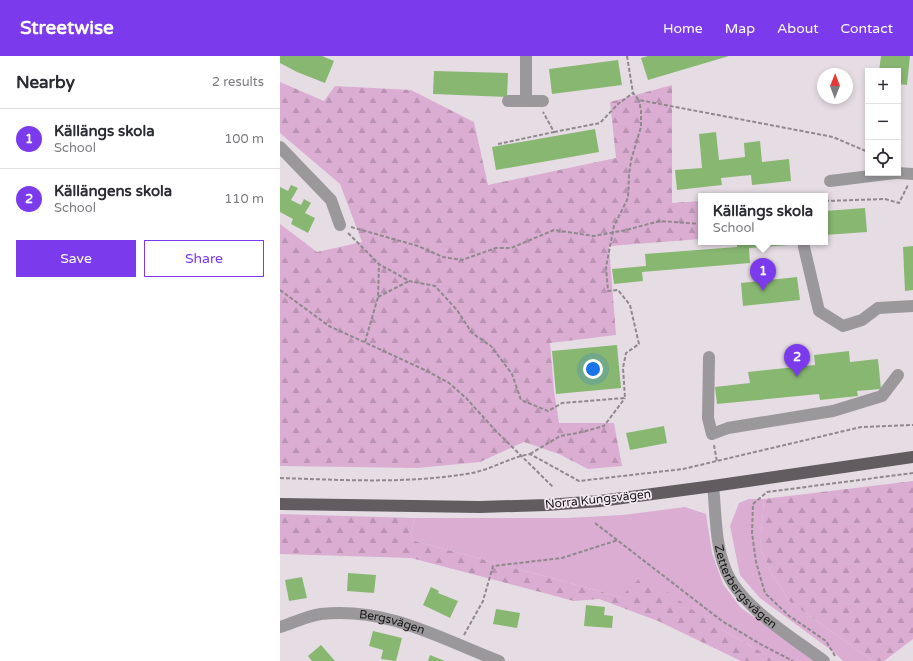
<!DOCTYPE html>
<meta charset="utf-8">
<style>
body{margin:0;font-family:"Varela Round",sans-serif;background:#f2f2f3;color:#2b2b33}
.controls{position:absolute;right:12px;top:12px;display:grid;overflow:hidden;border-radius:0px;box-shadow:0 2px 6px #0003}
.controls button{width:36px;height:36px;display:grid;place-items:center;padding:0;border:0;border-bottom:1px solid #e1e1e2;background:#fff;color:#2b2b33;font:20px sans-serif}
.compass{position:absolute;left:537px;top:12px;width:36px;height:36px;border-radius:50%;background:#fff;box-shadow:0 2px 6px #0003;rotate:1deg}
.you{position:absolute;left:313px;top:313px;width:14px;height:14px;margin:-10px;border:3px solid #fff;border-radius:50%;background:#1a73e8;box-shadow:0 0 0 6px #1a73e833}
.badge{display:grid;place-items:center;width:26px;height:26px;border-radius:50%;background:#7c3aed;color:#fff;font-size:13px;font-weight:700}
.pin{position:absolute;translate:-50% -33px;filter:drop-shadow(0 1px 2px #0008)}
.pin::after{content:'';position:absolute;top:21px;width:14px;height:12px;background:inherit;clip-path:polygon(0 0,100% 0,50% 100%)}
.popup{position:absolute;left:418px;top:137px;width:130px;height:52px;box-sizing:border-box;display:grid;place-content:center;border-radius:0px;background:#fff;filter:drop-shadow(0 1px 3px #0005);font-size:13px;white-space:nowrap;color:#7c7c81}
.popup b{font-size:15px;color:#2b2b33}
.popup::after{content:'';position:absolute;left:50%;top:100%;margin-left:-8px;border:8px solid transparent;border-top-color:#fff}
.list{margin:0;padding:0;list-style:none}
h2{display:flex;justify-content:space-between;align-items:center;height:52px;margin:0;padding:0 16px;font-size:17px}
h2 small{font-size:13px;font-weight:400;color:#7c7c81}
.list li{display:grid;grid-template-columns:26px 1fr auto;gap:12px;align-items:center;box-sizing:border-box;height:60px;padding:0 16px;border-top:1px solid #e1e1e2}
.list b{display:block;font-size:15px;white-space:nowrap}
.list p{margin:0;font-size:13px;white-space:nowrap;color:#7c7c81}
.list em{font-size:13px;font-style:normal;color:#7c7c81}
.actions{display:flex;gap:8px;padding:12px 16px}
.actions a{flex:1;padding:9px 0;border:1px solid #7c3aed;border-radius:0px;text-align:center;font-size:14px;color:#7c3aed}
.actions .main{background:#7c3aed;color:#fff}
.icon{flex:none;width:22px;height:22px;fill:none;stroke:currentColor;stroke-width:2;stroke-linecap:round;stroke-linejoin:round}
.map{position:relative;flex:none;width:633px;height:605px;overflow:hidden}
header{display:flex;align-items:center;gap:24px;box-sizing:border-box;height:56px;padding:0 20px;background:#7c3aed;color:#fff}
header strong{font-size:19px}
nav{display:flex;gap:22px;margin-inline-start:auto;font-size:14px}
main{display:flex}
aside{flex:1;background:#fff}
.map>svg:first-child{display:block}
</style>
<header>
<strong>Streetwise</strong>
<nav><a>Home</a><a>Map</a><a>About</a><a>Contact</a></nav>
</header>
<main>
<aside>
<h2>Nearby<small>2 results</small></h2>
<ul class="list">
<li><span class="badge">1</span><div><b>Källängs skola</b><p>School</p></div><em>100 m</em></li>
<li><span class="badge">2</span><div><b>Källängens skola</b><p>School</p></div><em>110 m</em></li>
</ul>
<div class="actions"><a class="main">Save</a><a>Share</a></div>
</aside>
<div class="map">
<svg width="633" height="605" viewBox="0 0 633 605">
<defs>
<pattern id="forest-firs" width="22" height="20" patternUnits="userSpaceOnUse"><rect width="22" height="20" fill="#dbadd3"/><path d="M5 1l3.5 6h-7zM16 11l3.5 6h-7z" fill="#bb94b4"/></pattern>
</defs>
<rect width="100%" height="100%" fill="#e6dde4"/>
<!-- green -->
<g fill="#dbadd3">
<polygon points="469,443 484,443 480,491 492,518 510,546 593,605 563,605 555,597 480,542 460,519 450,470 459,447"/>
<polygon points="405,451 426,458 432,497 443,528 461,552 527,598 535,605 498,605 437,571 341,541 131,484 134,462 286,462 343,459"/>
</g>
<!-- forest -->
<g fill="url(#forest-firs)">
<polygon points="0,26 44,45 55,30 131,34 194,66 208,129 336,102 330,46 392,29 392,147 421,145 421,183 329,190 336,279 270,287 274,335 279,367 334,367 342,410 308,413 279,398 244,386 200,406 138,412 0,410 0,168 37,196 82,186 60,128 0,77"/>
<polygon points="633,425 633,583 604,605 593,605 510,546 492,518 480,491 484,443"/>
<polygon points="0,458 134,462 131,484 341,541 363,519 437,571 498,605 461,605 378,565 319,543 294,545 131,502 0,498"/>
</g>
<!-- building -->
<g fill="#88b772">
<polygon points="0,0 42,0 54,5 45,27 17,16 0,7"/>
<polygon points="368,0 449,0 368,24 361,2"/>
<polygon points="601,0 630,0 627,29 618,28 618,15 599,15"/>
<polygon points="338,4 342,29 272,38 269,13"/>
<polygon points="154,15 228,17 227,41 153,38"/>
<polygon points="315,73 319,96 216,114 212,91"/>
<polygon points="436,76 439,104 465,101 464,87 480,85 482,106 509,103 511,125 472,129 471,119 441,122 442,129 397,134 395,114 422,112 419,78"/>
<polygon points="11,129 18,132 11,144 21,149 24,143 31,147 25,157 35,162 28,177 11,168 13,163 0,156 0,131 8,135"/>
<polygon points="585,152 587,176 545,179 545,155"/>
<polygon points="457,186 508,186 508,189 469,192 470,207 362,216 363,225 334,228 332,213 366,210 365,198 457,191"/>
<polygon points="633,190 633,234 625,235 623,191"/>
<polygon points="517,221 520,244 463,250 461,227"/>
<polygon points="337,289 341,332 276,338 272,295"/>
<polygon points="569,295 570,306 598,303 601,333 577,335 578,340 540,344 539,338 437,348 435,331 470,327 468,316 535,309 534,299"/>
<polygon points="384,370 387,387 350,394 346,377"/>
<polygon points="68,517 96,519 94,537 67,535"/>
<polygon points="22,521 27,542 9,545 5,524"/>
<polygon points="151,531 159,535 158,537 178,545 170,562 143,549"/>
<polygon points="306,549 325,551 324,559 333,560 332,572 304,570"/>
<polygon points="216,553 240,557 237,572 213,568"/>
<polygon points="93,575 122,582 116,605 101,603 103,594 89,590"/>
<polygon points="41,589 55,605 32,605 28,600"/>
<polygon points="150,599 165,605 148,605"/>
</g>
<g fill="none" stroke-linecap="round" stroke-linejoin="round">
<!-- path -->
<g stroke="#8f898e" stroke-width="2" stroke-dasharray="4 2" stroke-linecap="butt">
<polyline points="347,0 353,37 359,44 553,81 588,96"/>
<polyline points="274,76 320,67 338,48 353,37"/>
<polyline points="218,88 274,76 263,56"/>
<polyline points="545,145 605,143 619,147 628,129"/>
<polyline points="71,171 138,190 163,201 182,204 216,192 231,192 274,174 314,180 346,174 380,165 421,168"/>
<polyline points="68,177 99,208 129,225 155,230 177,254 192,277 211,290 232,318 241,344 268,355 282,347 345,342 343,312 346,297 359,288 350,249 338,234 328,235 326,211 334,170 348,142 349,119 351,104 361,71 361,55 359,44"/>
<polyline points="0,234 49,270 147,315 169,327 186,342 216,375 273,431"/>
<polyline points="98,241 129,225"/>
<polyline points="85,286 98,241 99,208"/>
<polyline points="434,389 437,406"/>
<polyline points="250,398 280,380 298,377 324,370 345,342"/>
<path d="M 0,422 C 64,424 129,428 192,417 C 212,413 231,401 250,398 L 299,425 L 403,413 L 581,371 L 633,369"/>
<polyline points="315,467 442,565 482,589 513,605"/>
<polyline points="184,579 203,545 213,510 282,502 338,484"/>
<polyline points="555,600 546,585 508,559 485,537 476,506 472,477 473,448 487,436 633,417"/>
</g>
<!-- minor -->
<g stroke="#9b989b" stroke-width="12">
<polyline points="246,0 246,45 263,45"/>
<polyline points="228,45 246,45"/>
<polyline points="0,91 51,144 60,169"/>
<polyline points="618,117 633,118"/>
<polyline points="550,125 615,117"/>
<polyline points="524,191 539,255 563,270 582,264 598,252 633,250"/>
<polyline points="429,301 428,362 432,378 448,372 553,355 602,340 618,319"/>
<path id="s1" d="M 433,430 C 436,457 435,487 445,512 C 459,550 512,581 544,605"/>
<path id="s2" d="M 0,571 C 13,567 27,560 41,558 C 108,551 159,582 219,605"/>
</g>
<!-- major -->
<polyline stroke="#625c61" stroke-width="12" points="0,448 200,451 267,449 320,445 433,430 633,401"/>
</g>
<g text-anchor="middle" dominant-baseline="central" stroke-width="3.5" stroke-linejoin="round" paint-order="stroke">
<!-- street labels -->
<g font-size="12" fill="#181517" stroke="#f3eaf1">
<text transform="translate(318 443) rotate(-6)">Norra Kungsvägen</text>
<text stroke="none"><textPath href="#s1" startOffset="110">Zetterbergsvägen</textPath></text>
<text stroke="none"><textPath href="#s2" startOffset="115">Bergsvägen</textPath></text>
</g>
</g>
</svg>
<div class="controls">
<button>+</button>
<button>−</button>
<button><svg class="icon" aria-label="locate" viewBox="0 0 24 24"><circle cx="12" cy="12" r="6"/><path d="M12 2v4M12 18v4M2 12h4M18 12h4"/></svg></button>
</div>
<svg class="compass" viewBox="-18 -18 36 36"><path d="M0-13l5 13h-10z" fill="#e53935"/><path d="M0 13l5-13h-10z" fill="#7c7c81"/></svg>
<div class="you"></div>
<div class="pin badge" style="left:483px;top:235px">1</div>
<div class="popup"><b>Källängs skola</b>School</div>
<div class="pin badge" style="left:517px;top:321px">2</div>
</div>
</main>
